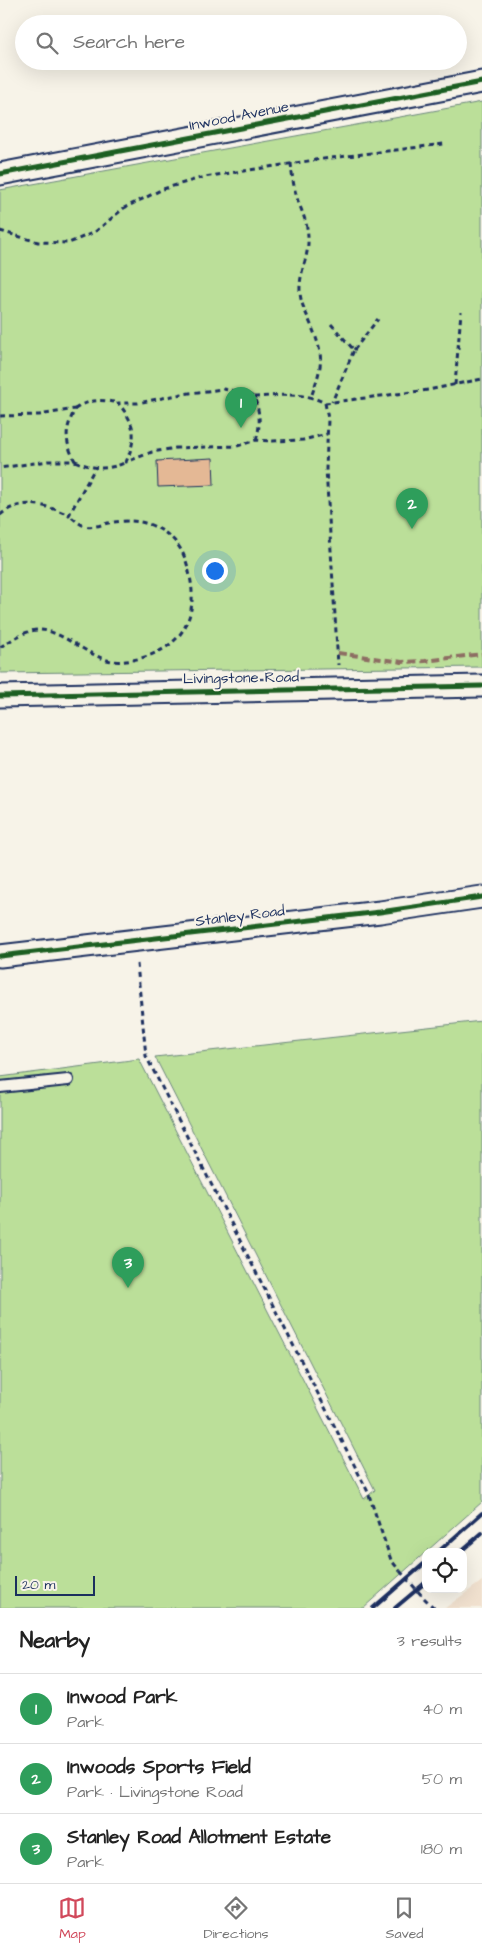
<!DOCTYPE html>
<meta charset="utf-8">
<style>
body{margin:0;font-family:"Architects Daughter",sans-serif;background:#f6f6f6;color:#222}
.controls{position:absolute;right:15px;bottom:15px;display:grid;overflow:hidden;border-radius:10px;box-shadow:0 5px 20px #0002}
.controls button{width:45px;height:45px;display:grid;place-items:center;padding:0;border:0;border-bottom:1px solid #e0e0e0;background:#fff;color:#222;font:25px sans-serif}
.scale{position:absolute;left:15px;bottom:12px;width:80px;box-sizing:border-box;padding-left:5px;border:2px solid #1b2f5e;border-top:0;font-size:14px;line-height:18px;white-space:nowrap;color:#1b2f5e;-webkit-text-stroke:4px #f7f3e8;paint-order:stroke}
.you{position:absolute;left:214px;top:570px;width:18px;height:18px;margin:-12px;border:4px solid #fff;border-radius:50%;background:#1a73e8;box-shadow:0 0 0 8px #1a73e833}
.badge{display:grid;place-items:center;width:32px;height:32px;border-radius:50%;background:#d1495b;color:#fff;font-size:16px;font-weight:700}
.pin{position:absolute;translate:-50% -41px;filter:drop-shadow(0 1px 2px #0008)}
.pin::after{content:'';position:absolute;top:26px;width:18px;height:15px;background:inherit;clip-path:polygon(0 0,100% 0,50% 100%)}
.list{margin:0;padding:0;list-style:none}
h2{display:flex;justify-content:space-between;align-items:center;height:65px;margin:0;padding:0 20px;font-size:21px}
h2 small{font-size:16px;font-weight:400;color:#767676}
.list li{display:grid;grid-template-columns:32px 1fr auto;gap:15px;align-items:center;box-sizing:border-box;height:70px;padding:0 20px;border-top:1px solid #e0e0e0}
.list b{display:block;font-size:19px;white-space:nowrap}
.list p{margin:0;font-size:16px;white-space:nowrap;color:#767676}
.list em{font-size:16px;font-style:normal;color:#767676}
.icon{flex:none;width:28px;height:28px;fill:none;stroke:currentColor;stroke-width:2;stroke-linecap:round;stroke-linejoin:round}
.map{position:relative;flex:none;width:482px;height:1608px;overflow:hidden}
.search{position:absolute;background:#fff;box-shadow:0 5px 20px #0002;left:15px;right:15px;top:15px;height:55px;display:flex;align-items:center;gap:12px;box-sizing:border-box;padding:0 18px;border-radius:28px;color:#767676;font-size:19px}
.sheet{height:275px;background:#fff}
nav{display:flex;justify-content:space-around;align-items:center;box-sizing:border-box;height:70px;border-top:1px solid #e0e0e0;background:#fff;font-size:14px;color:#767676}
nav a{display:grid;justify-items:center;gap:2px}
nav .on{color:#d1495b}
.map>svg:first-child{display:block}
</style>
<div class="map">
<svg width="482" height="1608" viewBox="0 0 482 1608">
<rect width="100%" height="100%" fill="#f7f3e8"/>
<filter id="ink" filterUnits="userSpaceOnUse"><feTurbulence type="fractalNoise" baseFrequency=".02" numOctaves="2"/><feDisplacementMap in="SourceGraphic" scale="10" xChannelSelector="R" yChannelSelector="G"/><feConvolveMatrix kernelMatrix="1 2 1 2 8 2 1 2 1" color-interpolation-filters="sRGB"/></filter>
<g filter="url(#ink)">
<!-- built -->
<polygon fill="#f1e1cf" points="482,1581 482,1608 445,1608"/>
<!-- green -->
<g fill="#bbdf99" stroke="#6b877c">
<polygon points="482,102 482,667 0,673 0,190"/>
<polygon points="482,1021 482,1502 363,1608 0,1608 0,1077 139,1059 364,1499 375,1490 155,1057"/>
</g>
<!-- building -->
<polygon fill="#e4b895" stroke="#1b2f5e" points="213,458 214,485 158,487 157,461"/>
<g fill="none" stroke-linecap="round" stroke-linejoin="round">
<!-- lane casing -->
<g stroke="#1b2f5e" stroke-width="14">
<polyline id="lane" points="0,1087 68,1080"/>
</g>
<!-- street casing -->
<g stroke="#1b2f5e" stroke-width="25">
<g id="street">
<polyline points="0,174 482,82"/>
<polyline points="0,696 482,686"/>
<polyline points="0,956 380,912 482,897"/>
</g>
</g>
<!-- path -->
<g stroke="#1b2f5e" stroke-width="3" stroke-dasharray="5 4" stroke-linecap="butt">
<path d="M 291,163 C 292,176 294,189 298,201 C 303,214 308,225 308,238 C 309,257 299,272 300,291 C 300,301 305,311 309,320 C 324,356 324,361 311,397"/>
<polyline points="0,231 38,242 69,243 95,232 124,208 163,189 204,177 315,160 444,144"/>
<polyline points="331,324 354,350 332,402"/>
<polyline points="354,350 378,319"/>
<polyline points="455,385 461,312"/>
<path d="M 254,397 C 278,396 303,391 325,403 L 428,390 L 482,379"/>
<polyline points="325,403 328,419 326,469 338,665"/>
<path d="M 75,409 C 90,399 101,399 118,403"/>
<path d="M 0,416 L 39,415 L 75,409 C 65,430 64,440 75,461 L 48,461 L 0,468"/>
<path d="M 256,440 C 261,424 260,412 254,397 L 241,392 L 223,389 L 182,394 L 138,403 L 118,403 C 136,424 137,437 126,462 L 152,452 L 176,448 L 237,446 L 256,440 L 273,441 L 303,440 L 327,434"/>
<path d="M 75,461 C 94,469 107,471 126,462"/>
<path d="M 0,515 C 22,497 46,505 69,515 L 95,468"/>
<path d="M 0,647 C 12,640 27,629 41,630 C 61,631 86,654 107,660 C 118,663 130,661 141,658 C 179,648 197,621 191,582 C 188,564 183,546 168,535 C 149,520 131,519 108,523 C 101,525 92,528 85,526 C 79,524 74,519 69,515"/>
<polyline points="137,964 146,1056 368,1492 391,1560 400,1571"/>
<polyline points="424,1598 434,1608"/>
</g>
<!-- lane -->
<use href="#lane" stroke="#f7f3e8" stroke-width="10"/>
<!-- street -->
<use href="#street" stroke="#f7f3e8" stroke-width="21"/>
<!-- rail -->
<g stroke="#1b2f5e" stroke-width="4">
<polyline points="438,1552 482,1513"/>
<polyline points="460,1552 482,1533"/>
<polyline points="373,1608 426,1562"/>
<polyline points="395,1608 426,1582"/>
</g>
<!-- path-bridge -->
<polyline stroke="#1b2f5e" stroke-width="3" stroke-dasharray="5 4" stroke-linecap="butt" points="400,1571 424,1598"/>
<!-- quiet -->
<polyline stroke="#8d6e63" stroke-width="4" stroke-dasharray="8 4" stroke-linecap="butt" points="338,653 402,662 425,661 482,654"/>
<!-- cycleway casing -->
<g stroke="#f7f3e8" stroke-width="8">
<g id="cycleway">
<polyline points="0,174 482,82"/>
<polyline points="0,696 482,686"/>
<polyline points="0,956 380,912 482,897"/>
</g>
</g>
<!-- cycleway -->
<use href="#cycleway" stroke="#1b5e20" stroke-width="5"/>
</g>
</g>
<g text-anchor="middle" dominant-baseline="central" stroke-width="4" stroke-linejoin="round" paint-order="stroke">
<!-- street labels -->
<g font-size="15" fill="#1b2f5e" stroke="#f7f3e8">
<text transform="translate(239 116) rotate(-11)">Inwood Avenue</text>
<text transform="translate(241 678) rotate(-1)">Livingstone Road</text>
<text transform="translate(240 916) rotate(-7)">Stanley Road</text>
</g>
</g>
</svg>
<div class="controls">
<button><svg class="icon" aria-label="locate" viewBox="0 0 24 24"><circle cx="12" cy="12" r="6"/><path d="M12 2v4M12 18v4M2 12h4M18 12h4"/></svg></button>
</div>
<div class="scale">20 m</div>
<div class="you"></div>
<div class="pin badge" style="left:241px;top:428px;background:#2e9e5b">1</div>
<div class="pin badge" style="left:412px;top:529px;background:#2e9e5b">2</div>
<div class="pin badge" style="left:128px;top:1288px;background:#2e9e5b">3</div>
<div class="search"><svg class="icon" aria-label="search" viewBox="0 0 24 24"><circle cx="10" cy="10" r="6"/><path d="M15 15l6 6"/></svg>Search here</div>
</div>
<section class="sheet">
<h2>Nearby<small>3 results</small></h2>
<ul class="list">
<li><span class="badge" style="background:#2e9e5b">1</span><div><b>Inwood Park</b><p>Park</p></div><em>40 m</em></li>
<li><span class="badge" style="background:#2e9e5b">2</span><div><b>Inwoods Sports Field</b><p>Park · Livingstone Road</p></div><em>50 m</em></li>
<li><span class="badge" style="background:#2e9e5b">3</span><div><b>Stanley Road Allotment Estate</b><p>Park</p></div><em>180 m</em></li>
</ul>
</section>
<nav>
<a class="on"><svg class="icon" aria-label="map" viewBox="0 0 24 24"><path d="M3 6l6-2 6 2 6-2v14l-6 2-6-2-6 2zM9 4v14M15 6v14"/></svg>Map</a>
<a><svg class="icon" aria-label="directions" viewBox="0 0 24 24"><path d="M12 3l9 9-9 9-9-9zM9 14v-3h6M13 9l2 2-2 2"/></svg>Directions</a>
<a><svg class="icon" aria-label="saved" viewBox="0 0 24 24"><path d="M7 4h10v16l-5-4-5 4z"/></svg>Saved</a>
</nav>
